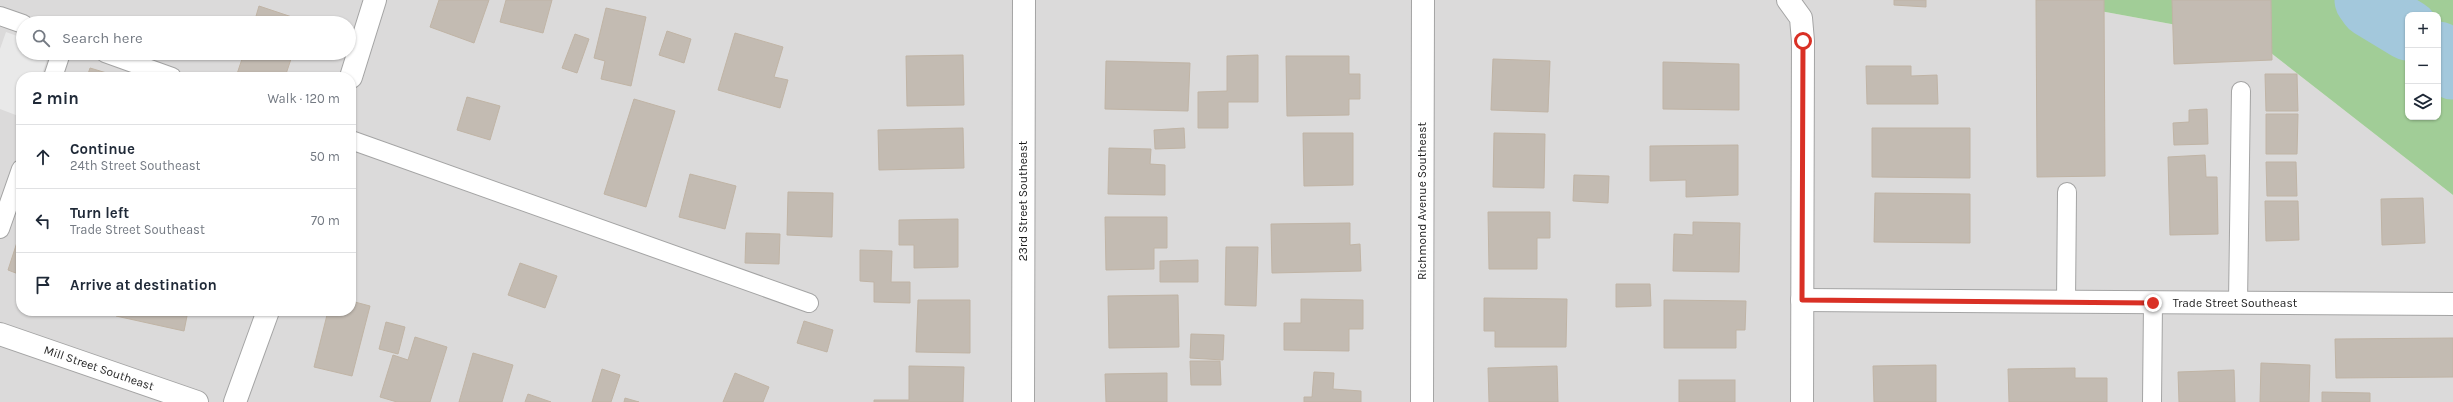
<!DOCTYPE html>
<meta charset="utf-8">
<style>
body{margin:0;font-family:Karla,sans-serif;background:#f2f2f3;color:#1f2937}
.controls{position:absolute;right:12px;top:12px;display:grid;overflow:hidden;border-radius:8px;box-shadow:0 1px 3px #0004}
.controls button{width:36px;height:36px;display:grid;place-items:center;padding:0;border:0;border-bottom:1px solid #e0e1e3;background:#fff;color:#1f2937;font:20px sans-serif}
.stop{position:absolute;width:12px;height:12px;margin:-9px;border:3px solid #d93025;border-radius:50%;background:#fff}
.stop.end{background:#d93025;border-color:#fff;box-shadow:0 1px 4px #0008}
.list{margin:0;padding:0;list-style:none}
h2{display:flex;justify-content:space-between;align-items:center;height:52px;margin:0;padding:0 16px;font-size:17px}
h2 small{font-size:13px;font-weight:400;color:#747a83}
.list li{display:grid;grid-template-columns:26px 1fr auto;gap:12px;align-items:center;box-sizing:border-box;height:64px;padding:0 16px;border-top:1px solid #e0e1e3}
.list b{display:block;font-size:15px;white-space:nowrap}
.list p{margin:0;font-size:13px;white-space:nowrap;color:#747a83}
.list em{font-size:13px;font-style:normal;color:#747a83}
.icon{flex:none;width:22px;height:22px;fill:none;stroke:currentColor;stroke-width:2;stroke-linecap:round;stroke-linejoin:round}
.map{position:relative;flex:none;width:2453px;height:402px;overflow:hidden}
.search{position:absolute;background:#fff;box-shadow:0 1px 3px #0004;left:16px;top:16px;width:340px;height:44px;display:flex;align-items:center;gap:10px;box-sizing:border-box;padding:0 14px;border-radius:22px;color:#747a83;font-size:15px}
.panel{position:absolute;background:#fff;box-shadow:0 1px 3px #0004;left:16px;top:72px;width:340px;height:244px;border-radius:16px}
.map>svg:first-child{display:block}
</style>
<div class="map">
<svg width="2453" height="402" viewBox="0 0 2453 402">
<rect width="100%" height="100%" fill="#eeece2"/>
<!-- residential -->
<path fill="#dbdada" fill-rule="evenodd" d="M 0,0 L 2040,0 L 2253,39 L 2453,195 L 2453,402 L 0,402 ZM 23,23 L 349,23 L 349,53 L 23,53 ZM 21,77 L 351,77 L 351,311 L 21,311 Z"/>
<!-- forest -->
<path fill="#a1cd97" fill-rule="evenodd" d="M 2040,0 L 2453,0 L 2453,195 L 2253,39 ZM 2408,15 L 2438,15 L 2438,117 L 2408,117 Z"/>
<!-- parking -->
<polygon fill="#e9e9e9" points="6,32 23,38 23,53 49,53 41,77 21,77 21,117 0,109 0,49"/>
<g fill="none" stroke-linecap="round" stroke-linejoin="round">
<!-- river -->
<g stroke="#a3c8dc" stroke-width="61">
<polyline points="2365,0 2370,7 2408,30"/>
<polyline points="2438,52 2453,69"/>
</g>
</g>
<!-- building -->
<g fill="#c3bbb2" stroke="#c0b4a5">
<polygon points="439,0 489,0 474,43 430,27"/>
<polygon points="506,0 552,0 543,33 500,22"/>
<polygon points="1894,0 1926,0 1926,7 1894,5"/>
<polygon points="2036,0 2104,0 2105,176 2037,177"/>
<polygon points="2172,0 2271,0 2272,60 2174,64"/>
<polygon points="259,6 304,21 303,23 254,23"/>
<polygon points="606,8 646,17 631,86 601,79 605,61 594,58"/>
<polygon points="667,31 691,39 684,63 659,55"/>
<polygon points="735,33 783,47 774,77 788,80 780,108 718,90"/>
<polygon points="575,34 589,39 577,73 562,68"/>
<polygon points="244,53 293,53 285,77 236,77"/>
<polygon points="963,55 964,105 907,106 906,56"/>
<polygon points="1258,55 1258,102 1228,102 1228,128 1198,128 1198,92 1227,91 1227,56"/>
<polygon points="1286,56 1349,56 1349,74 1360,74 1360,99 1349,99 1349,115 1287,116"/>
<polygon points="1493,59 1550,61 1548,112 1491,110"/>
<polygon points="1106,61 1190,63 1188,111 1105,109"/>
<polygon points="1663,62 1739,64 1739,110 1663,109"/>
<polygon points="1866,66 1911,66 1911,76 1937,75 1938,104 1867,104"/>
<polygon points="90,68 120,77 87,77"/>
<polygon points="2265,74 2297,74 2298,111 2266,111"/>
<polygon points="467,97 500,106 490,140 457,130"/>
<polygon points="634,99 675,111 646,207 604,194"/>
<polygon points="2207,109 2208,144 2174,145 2173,123 2189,122 2189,110"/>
<polygon points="2266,114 2298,114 2297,154 2266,154"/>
<polygon points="963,128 964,168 879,170 878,130"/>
<polygon points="1184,128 1185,148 1155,149 1154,130"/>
<polygon points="1872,128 1970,128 1970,178 1872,177"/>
<polygon points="1303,133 1353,133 1353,185 1304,186"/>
<polygon points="1494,133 1545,134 1544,188 1493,187"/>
<polygon points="1738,145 1738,195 1686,197 1686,180 1650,181 1650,146"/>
<polygon points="1109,148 1151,149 1150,164 1165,165 1165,195 1108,194"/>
<polygon points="2205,155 2206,177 2217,177 2218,234 2170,235 2168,157"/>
<polygon points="2266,162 2296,162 2297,196 2267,196"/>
<polygon points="690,174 736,186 725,229 679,217"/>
<polygon points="1574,175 1609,176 1608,203 1573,201"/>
<polygon points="788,192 833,193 832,237 787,235"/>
<polygon points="1875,193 1970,194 1970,243 1874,242"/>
<polygon points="2423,198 2425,243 2382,245 2381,199"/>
<polygon points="2265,201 2298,201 2299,240 2266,241"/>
<polygon points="1488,212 1550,212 1550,238 1537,238 1537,269 1489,269"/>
<polygon points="1105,217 1167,217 1167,248 1154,248 1154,269 1106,270"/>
<polygon points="958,219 958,267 914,268 914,245 899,245 899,220"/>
<polygon points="1693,222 1740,223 1739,272 1673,271 1674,234 1693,235"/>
<polygon points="1350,223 1350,245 1360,244 1361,271 1272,273 1271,224"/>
<polygon points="21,230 21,275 8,270"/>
<polygon points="746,233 780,234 779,264 745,263"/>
<polygon points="1226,247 1258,247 1256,306 1225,305"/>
<polygon points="860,250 892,251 891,282 910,282 910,303 874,302 874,282 860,281"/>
<polygon points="1198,260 1198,282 1160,282 1160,261"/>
<polygon points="520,263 557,276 545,308 508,295"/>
<polygon points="1616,284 1650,284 1651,306 1616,307"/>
<polygon points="1178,295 1179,347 1109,348 1108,296"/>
<polygon points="1484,298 1567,299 1566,347 1495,347 1495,331 1484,331"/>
<polygon points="1301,299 1363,300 1363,329 1349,329 1349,351 1284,350 1284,323 1301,323"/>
<polygon points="918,300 970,300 970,353 916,352"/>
<polygon points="1664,300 1746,301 1745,330 1736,330 1736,348 1664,348"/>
<polygon points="351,301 370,306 352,376 314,367 328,311 351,311"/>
<polygon points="117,311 188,311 184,331 116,316"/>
<polygon points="804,321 833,330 827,352 797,343"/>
<polygon points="386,322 405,327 398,354 379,349"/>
<polygon points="1191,334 1224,335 1223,360 1190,358"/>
<polygon points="415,337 447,347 430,402 397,402 380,397 393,355 408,360"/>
<polygon points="2453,338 2453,377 2336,378 2335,339"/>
<polygon points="473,353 513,365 502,402 459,402"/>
<polygon points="1190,361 1220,361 1221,385 1191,385"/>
<polygon points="2261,363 2310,365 2309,402 2260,402"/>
<polygon points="1936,365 1936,402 1874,402 1873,366"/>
<polygon points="909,366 964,367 963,402 874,402 874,400 909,400"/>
<polygon points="1557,366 1558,402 1489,402 1488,368"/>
<polygon points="2075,368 2075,378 2107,378 2107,402 2009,402 2008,369"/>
<polygon points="602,369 620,375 611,402 592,402"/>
<polygon points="2234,370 2235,402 2179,402 2178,372"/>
<polygon points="1314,372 1334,373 1333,389 1361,391 1361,402 1304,402 1304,397 1312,397"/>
<polygon points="735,373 769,387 763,402 723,402"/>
<polygon points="1167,373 1167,402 1106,402 1105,374"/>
<rect x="1679" y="380" width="56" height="22"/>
<polygon points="2322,392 2370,393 2370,402 2322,402"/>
<polygon points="528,394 551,402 525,402"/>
<polygon points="625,398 639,402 624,402"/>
</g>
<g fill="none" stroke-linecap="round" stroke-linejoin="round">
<!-- lane casing -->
<g stroke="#a4a4a4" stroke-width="20">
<g id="lane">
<polyline points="0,16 23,24"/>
<polyline points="105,53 172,77"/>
<polyline points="53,77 61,53"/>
<polyline points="351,140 809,303"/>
<polyline points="0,229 21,169"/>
<polyline points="2066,302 2067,192"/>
<polyline points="2238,303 2241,91"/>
<polyline points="2152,402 2153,303"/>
</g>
</g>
<!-- street casing -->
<g stroke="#a4a4a4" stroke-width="24">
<g id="street">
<polyline points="1788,0 1801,18 1803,41 1802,402"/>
<polyline points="351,77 375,0"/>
<polyline points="1802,300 2453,304"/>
<polyline points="0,334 197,402"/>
<polyline points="235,402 268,311"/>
<polyline points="1023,402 1024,0"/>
<polyline points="1422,402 1423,0"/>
</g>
</g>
<!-- lane -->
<use href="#lane" stroke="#fff" stroke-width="18"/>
<!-- street -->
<use href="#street" stroke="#fff" stroke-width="22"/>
</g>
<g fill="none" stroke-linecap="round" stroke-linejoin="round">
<!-- route -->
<polyline stroke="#d93025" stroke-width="5" points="1803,41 1802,300 2153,303"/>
</g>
<g text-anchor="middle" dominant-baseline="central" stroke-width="4" stroke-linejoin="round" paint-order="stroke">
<!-- street labels -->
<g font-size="12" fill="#1d1d1d" stroke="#fff">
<text transform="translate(1023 201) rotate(-90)">23rd Street Southeast</text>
<text transform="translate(1422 201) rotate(-90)">Richmond Avenue Southeast</text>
<text x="2235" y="303">Trade Street Southeast</text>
<text transform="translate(99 368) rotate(19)">Mill Street Southeast</text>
</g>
</g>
</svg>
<div class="controls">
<button>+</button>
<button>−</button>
<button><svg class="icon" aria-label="layers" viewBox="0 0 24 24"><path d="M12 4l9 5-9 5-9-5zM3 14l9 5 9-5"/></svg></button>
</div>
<div class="stop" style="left:1803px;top:41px"></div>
<div class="stop end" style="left:2153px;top:303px"></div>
<div class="search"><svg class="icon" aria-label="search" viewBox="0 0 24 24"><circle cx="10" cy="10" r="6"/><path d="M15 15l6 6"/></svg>Search here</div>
<section class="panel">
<h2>2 min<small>Walk · 120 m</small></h2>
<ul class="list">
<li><svg class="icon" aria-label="ahead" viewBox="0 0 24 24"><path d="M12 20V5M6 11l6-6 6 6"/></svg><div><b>Continue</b><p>24th Street Southeast</p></div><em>50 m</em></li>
<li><svg class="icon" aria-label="left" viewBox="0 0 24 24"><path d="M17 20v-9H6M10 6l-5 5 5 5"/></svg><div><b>Turn left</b><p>Trade Street Southeast</p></div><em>70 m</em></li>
<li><svg class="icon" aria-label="arrive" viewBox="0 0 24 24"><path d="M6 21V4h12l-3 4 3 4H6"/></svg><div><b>Arrive at destination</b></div></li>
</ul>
</section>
</div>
